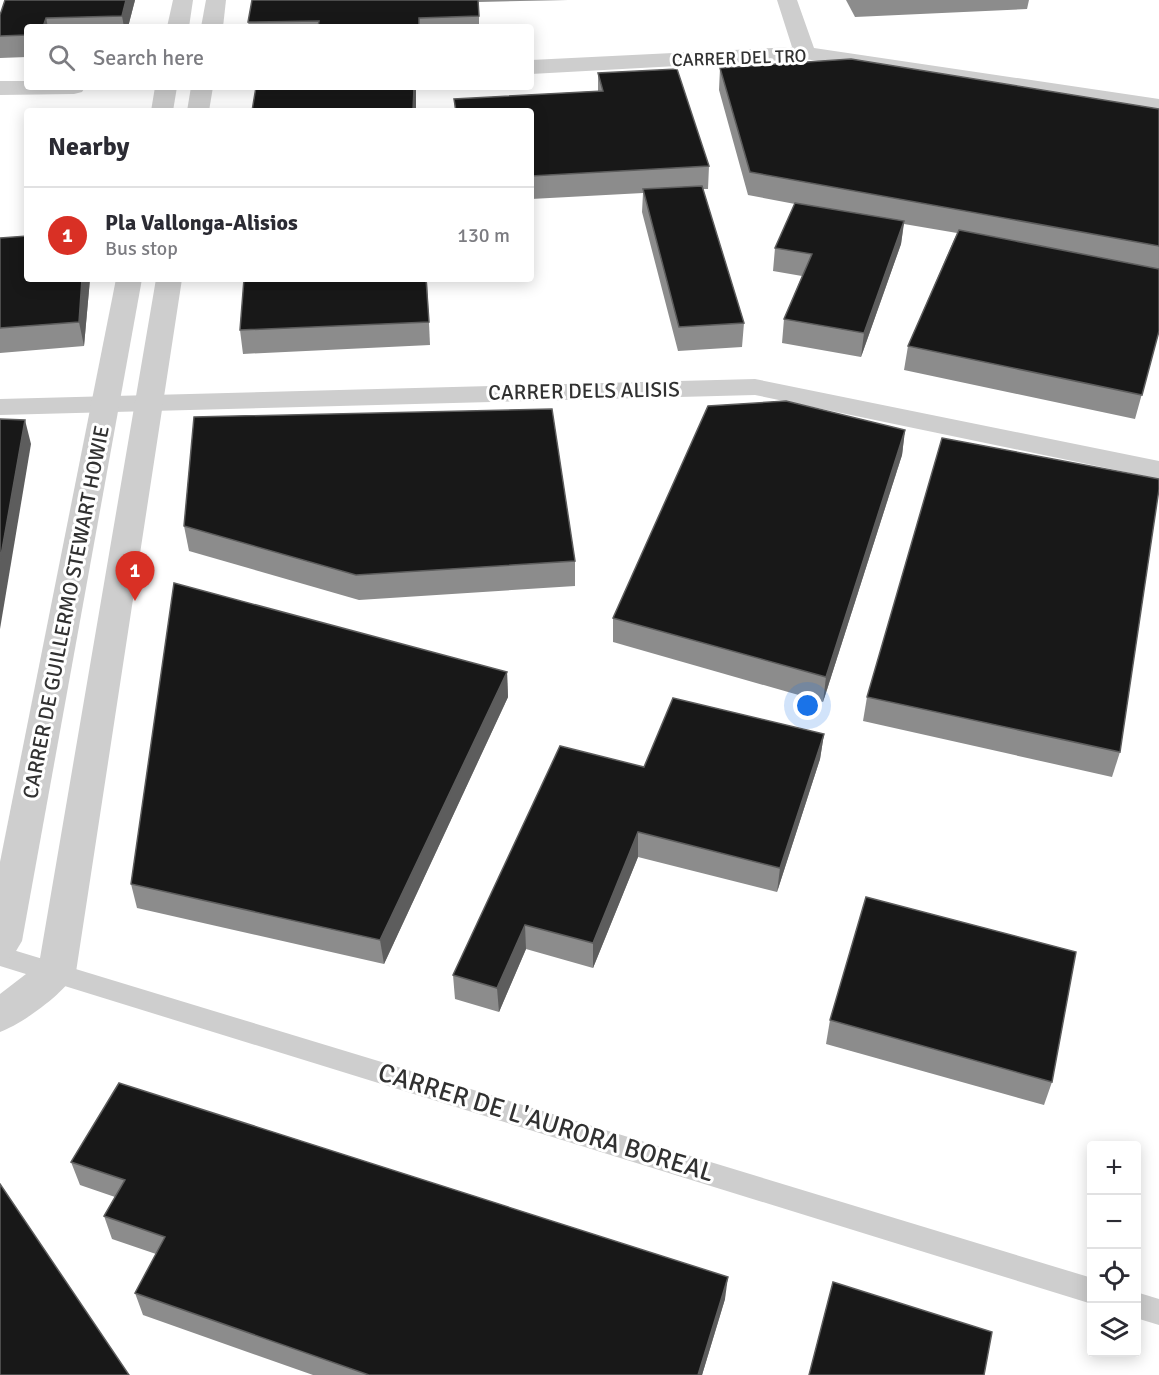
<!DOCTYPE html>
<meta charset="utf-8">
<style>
body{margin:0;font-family:Signika,sans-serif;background:#f7f7f7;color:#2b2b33}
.controls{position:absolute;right:18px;bottom:18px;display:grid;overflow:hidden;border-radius:6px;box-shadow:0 3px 15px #0003}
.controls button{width:54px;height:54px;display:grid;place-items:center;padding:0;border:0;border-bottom:2px solid #e1e1e2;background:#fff;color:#2b2b33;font:30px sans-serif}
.you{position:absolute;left:808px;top:706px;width:21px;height:21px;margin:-15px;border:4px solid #fff;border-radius:50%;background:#1a73e8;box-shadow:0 0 0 9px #1a73e833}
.badge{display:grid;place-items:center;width:39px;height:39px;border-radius:50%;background:#d93025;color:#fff;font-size:20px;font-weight:700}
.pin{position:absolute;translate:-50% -50px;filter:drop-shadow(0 2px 3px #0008)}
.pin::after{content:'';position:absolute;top:32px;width:21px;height:18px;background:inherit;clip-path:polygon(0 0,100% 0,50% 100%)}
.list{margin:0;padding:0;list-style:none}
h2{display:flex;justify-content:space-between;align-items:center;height:78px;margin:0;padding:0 24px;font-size:26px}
h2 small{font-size:20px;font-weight:400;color:#7c7c81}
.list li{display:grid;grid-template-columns:39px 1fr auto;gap:18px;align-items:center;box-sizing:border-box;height:96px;padding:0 24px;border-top:2px solid #e1e1e2}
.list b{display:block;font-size:22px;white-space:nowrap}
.list p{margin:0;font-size:20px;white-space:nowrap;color:#7c7c81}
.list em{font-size:20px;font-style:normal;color:#7c7c81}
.icon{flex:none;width:33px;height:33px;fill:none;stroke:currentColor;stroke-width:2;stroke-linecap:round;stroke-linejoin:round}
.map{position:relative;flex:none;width:1159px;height:1375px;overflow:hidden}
.search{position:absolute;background:#fff;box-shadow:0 3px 15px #0003;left:24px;top:24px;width:510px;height:66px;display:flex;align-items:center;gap:15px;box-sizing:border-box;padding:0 21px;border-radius:6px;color:#7c7c81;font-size:22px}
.panel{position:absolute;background:#fff;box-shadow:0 3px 15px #0003;left:24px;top:108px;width:510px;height:174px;border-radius:6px}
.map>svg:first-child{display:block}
</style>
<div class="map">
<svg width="1159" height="1375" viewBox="0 0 1159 1375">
<rect width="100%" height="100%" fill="#fff"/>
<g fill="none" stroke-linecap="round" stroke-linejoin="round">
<!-- service -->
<g fill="#cecece" fill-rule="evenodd">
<polygon points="0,946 1092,1278 1092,1304 0,966"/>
<polygon points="1136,1292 1159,1299 1159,1325 1136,1318"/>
</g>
<!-- minor -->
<g fill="#cecece" fill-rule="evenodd">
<polygon points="777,0 797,0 814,48 1159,99 1159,113 805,59 531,74 531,60 792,47"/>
<polygon points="0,81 27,81 27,87 85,87 82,92 74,94 0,95"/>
<polygon points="755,379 1159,461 1159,479 755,395 0,415 0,399"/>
</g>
<!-- tertiary -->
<g fill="#cecece" fill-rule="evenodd">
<polygon points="173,0 193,0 189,27 167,27"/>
<polygon points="206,0 226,0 223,27 201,27"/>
<polygon points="155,87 177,87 173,111 151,111"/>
<polygon points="191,87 213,87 209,111 187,111"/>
<polygon points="116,279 142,279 22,941 13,956 0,960 0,862"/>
<path d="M 156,279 L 182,279 L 76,972 C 65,993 22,1024 0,1032 L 0,994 L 39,964 Z"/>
</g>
</g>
<!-- wall -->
<g fill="#8c8c8c">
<polygon points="135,0 128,27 27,27 27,57 0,58 0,15"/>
<polygon points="252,0 568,0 479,2 479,27 249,27 248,22"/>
<polygon points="846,0 1029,0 1027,9 855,17"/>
<polygon points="720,68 1159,109 1159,332 1135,419 904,370 908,346 957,233 904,224 901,244 861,357 782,343 784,319 802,276 773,271 775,248 795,204 748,195 719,90"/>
<polygon points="598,73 709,166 708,189 703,189 744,323 742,347 678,351 642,212 643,193 531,199 531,111 455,111 454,99 598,91"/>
<polygon points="0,238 27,279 90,279 84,346 0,353"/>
<polygon points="427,279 430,345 243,354 240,330"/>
<polygon points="905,430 902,455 823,702 613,642 613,618"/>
<polygon points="184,526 575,561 575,586 359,600 189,551"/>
<polygon points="507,672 508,697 384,964 137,908 131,884"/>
<polygon points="867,697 1120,752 1112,777 863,721"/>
<polygon points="824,734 820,759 777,892 638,857 593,968 526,949 499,1012 455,999 453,975 644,767"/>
<polygon points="830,1020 1052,1082 1044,1105 826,1044"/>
<polygon points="71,1162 725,1299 702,1375 313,1375 143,1315 135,1293 156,1254 112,1239 104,1216 115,1197 80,1185"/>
</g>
<!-- shaded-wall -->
<g fill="#5d5d5d">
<polygon points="126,0 135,0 128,27 124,27 122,16"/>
<polygon points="46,18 48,27 43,27"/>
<polygon points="414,87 416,87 416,111 413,111"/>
<polygon points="904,221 901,244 861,357 864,333"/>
<polygon points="82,279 90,279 84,346 79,322"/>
<polygon points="25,420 31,444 0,629 0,561"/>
<polygon points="905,430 902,455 823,702 826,677"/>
<polygon points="507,672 508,697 384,964 380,940"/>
<polygon points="824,734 820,759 777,892 780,868"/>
<polygon points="638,832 638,857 593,968 593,943"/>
<polygon points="525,925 526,949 499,1012 497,988"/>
<polygon points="728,1277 725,1299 702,1375 698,1375"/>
</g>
<!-- building -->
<g fill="#181818" stroke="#5d5d5d" stroke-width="1.5">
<polygon points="5,0 126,0 122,16 46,18 43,27 27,27 27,35 0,36 0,15"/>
<polygon points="252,0 478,0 479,16 419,18 419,27 318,27 319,21 248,22"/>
<polygon points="851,59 1159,109 1159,246 750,172 720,68"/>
<polygon points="677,69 709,166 531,176 531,111 456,111 454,99 603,91 598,73"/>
<polygon points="256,87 414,87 413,111 252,111"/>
<polygon points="702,186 744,323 679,327 643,189"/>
<polygon points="795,203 904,221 864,333 784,319 812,254 775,248"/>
<polygon points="959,230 1159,269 1159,331 1142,395 908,346"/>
<polygon points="27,236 27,279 82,279 79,322 0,328 0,238"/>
<polygon points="244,279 426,279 429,322 240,330"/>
<polygon points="786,401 905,430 826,677 613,618 708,406"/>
<polygon points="552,409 575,561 356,575 184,526 194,417"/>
<polygon points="0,419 25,420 0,561"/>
<polygon points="942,438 1159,479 1159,489 1120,752 867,697"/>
<polygon points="174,583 507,672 380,940 131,884"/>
<polygon points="673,698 824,734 780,868 638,832 593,943 525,925 497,988 453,975 560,746 644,767"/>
<polygon points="866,897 1076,952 1052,1082 830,1020"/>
<polygon points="119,1083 728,1277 698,1375 369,1375 135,1293 165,1237 104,1216 125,1180 71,1162"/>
<polygon points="0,1184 129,1375 0,1375"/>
<polygon points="833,1282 992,1332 984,1375 809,1375"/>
</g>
<g text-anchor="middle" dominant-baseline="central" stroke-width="6" stroke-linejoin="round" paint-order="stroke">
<!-- far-street labels -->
<g font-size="18" fill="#313131" stroke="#fff">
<text transform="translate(739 58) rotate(-2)">CARRER DEL TRO</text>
</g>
<!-- street labels -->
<g font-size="21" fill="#313131" stroke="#fff">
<text transform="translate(584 391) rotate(-1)">CARRER DELS ALISIS</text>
<text transform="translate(66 612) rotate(-79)">CARRER DE GUILLERMO STEWART HOWIE</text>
</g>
<!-- near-street labels -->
<g font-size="26" fill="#313131" stroke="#fff">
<text transform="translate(546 1123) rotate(17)">CARRER DE L'AURORA BOREAL</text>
</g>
</g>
</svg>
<div class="controls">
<button>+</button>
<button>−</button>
<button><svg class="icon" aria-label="locate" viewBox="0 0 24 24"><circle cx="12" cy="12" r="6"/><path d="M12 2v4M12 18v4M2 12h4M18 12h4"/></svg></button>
<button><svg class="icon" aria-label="layers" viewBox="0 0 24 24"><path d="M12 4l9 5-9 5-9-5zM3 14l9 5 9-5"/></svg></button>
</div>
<div class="you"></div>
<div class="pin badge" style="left:135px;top:601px">1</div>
<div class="search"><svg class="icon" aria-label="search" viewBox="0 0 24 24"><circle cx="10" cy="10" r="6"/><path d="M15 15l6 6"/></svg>Search here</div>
<section class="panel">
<h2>Nearby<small></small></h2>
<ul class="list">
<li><span class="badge">1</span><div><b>Pla Vallonga-Alisios</b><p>Bus stop</p></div><em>130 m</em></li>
</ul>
</section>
</div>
